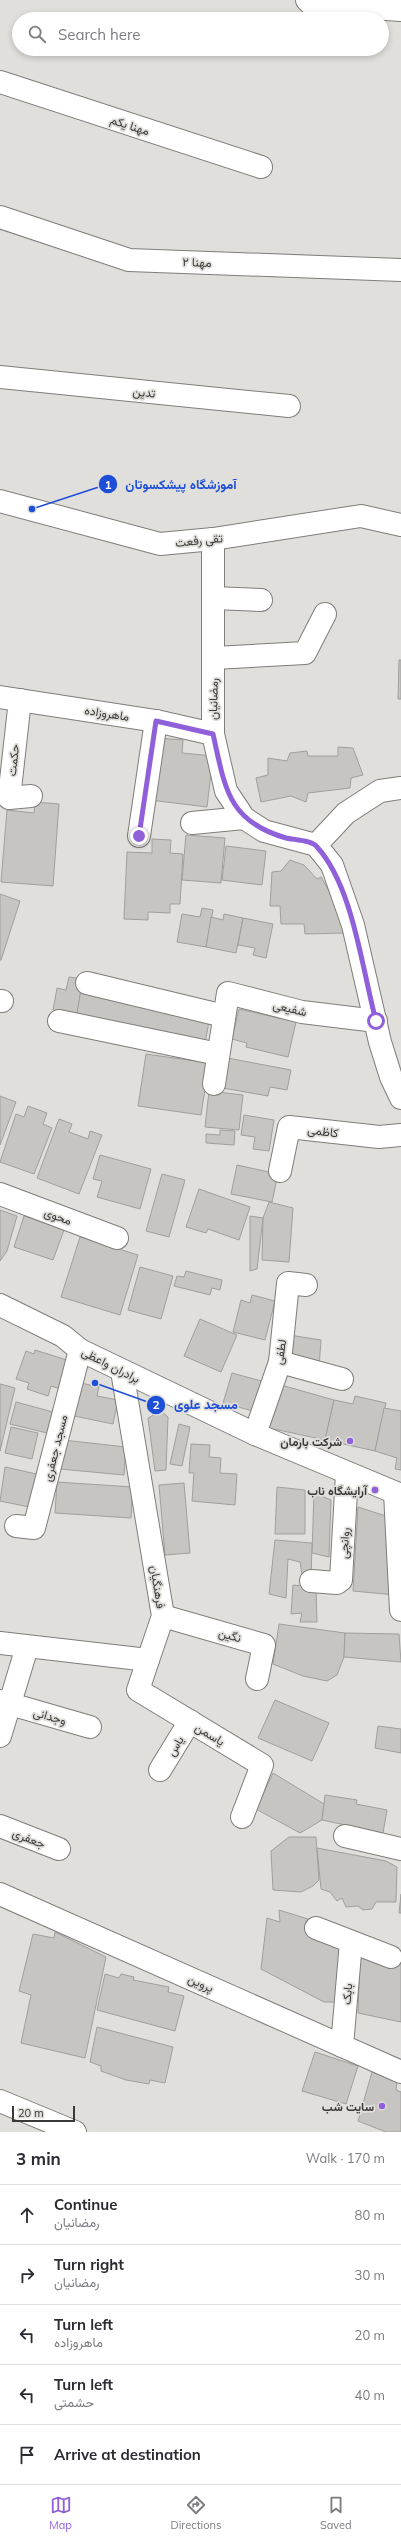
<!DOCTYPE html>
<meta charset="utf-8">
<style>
body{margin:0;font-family:Mulish,Vazirmatn,sans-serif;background:#f2f2f3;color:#2b2b33}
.scale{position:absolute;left:12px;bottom:10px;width:63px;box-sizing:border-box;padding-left:4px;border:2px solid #3a3938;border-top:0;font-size:11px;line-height:14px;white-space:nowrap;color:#3a3938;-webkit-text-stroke:3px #e0dfdb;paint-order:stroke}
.stop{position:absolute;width:12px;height:12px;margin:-9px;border:3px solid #9060da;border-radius:50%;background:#fff}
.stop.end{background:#9060da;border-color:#fff;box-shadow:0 1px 4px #0008}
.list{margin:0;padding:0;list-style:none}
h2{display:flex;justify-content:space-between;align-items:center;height:52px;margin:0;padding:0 16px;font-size:17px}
h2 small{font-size:13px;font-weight:400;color:#7c7c81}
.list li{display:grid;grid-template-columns:26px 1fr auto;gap:12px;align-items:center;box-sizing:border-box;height:60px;padding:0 16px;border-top:1px solid #e1e1e2}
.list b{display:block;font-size:15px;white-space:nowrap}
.list p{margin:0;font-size:13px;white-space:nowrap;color:#7c7c81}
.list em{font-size:13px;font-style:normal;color:#7c7c81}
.icon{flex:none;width:22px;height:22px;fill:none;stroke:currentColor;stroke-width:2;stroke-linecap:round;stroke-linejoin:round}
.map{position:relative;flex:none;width:401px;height:2132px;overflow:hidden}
.search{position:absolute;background:#fff;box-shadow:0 2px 6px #0003;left:12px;right:12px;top:12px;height:44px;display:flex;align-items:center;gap:10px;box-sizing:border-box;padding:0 14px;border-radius:22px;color:#7c7c81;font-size:15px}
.sheet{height:352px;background:#fff}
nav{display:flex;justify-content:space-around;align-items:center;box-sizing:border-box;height:56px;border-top:1px solid #e1e1e2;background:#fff;font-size:11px;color:#7c7c81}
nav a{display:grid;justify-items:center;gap:2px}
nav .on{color:#9060da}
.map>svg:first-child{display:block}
</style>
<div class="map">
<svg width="401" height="2132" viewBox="0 0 401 2132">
<rect width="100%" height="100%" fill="#e0dfdb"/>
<!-- building -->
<g fill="#c6c5c1" stroke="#a09f9c">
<polygon points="399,660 401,660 401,699 398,699"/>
<polygon points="157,738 183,740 182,753 213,756 207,807 150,800"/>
<polygon points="338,747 353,748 363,775 351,778 350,788 308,793 306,802 291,796 261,802 256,778 268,775 268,758 287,761 290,753 307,751 308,756 338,756"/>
<polygon points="35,802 59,804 53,886 1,882 7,810 34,813"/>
<polygon points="186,835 225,838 221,883 182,880"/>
<polygon points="152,839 171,840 170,853 183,854 180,904 170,904 170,913 148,912 148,920 124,919 127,852 152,853"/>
<polygon points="226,846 266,851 262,885 222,880"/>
<polygon points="290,860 304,865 317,879 321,877 341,912 344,933 305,934 304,924 281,924 280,906 270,906 272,872 281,871"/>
<polygon points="0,894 20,901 1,960 0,960"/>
<polygon points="202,908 213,910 206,947 177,942 182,914 200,917"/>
<polygon points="224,914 243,918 236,953 206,947 211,917 223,920"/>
<polygon points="243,918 273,924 266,958 253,955 255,948 238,945"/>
<polygon points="69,977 83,979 77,1014 53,1010 57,988 66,990"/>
<polygon points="81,989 209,1021 205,1044 77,1014"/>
<polygon points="239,1009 296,1022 288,1057 246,1047 247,1043 232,1039"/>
<polygon points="146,1054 209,1063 201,1115 138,1106"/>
<polygon points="222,1057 291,1070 287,1090 270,1087 268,1096 217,1087"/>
<polygon points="209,1091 243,1095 239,1130 205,1127"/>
<polygon points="0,1096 16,1102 0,1145"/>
<polygon points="28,1106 47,1113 43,1124 52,1128 34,1174 0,1162 16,1114 24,1117"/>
<polygon points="244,1115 274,1120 269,1151 253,1149 255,1137 241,1135"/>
<polygon points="59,1119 72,1124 69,1132 88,1139 90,1131 102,1135 79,1194 37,1178"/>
<polygon points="220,1130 235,1131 234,1145 206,1143 206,1134 220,1135"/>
<polygon points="100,1155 151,1169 140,1209 97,1197 102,1181 93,1179"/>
<polygon points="237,1165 278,1174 272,1202 231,1194"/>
<polygon points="162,1174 185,1180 169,1237 146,1231"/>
<polygon points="199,1189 250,1207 239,1240 208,1229 206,1233 186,1227"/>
<polygon points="269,1202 293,1208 289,1262 262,1260 263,1218"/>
<polygon points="0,1210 17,1216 7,1251 0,1261"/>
<polygon points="24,1216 64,1230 53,1260 14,1247"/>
<polygon points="250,1216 263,1218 257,1269 250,1271"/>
<polygon points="80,1237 138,1255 120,1315 61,1297"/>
<polygon points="140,1267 173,1276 161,1319 128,1310"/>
<polygon points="186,1271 222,1280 220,1290 212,1288 210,1295 174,1286 177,1276 184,1277"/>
<polygon points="252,1295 275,1301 265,1340 233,1332 241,1300 250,1303"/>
<polygon points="200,1319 237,1335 221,1372 184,1356"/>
<polygon points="289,1335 321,1340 319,1368 287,1358"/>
<polygon points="35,1350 70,1361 61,1389 51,1386 48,1396 27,1389 29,1383 16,1379 26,1351 34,1354"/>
<polygon points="232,1373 265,1382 257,1412 223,1403"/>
<polygon points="81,1383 99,1387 97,1396 118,1400 113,1424 74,1416"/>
<polygon points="0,1384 15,1388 0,1451"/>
<polygon points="281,1385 334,1400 325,1440 269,1428"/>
<polygon points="355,1396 386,1403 375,1451 325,1440 334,1400 353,1404"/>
<polygon points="16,1402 53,1412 47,1433 10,1424"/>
<polygon points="384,1408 401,1411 401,1470 395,1469 397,1458 375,1451"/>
<polygon points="161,1411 168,1417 166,1470 155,1471 148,1418"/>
<polygon points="179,1424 190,1427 182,1466 170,1464"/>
<polygon points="11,1427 38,1433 32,1459 5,1453"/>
<polygon points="63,1440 126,1447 124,1475 60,1469"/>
<polygon points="191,1444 210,1445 209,1457 221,1458 220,1473 237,1474 235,1505 192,1501 194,1473 189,1473"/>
<polygon points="5,1467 41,1475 34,1508 0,1501"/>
<polygon points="57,1482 133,1487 131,1518 55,1513"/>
<polygon points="184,1483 190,1553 165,1555 159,1485"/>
<polygon points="277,1487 305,1490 305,1534 275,1534"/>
<polygon points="314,1493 331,1500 329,1557 312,1553"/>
<polygon points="358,1507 392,1518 395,1595 353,1591"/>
<polygon points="275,1540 312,1543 311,1581 303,1581 300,1562 288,1559 286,1598 269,1594"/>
<polygon points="293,1585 316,1587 317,1622 300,1622 302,1613 291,1614"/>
<polygon points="279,1624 345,1633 344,1657 337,1675 327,1681 303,1676 273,1664"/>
<polygon points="345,1633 399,1634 401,1662 344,1657"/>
<polygon points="275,1700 329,1723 312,1761 258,1738"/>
<polygon points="378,1726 401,1729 401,1753 375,1748"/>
<polygon points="273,1773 324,1804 322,1820 300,1833 256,1809"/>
<polygon points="325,1795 357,1800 356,1804 387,1810 383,1833 322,1820"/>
<polygon points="289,1837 316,1837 319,1880 313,1886 301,1892 273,1890 271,1851"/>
<polygon points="317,1848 386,1861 397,1867 396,1902 376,1902 372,1909 363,1910 358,1906 346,1907 342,1898 337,1901 330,1892 321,1889"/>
<polygon points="401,1894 401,1913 399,1913"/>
<polygon points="279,1910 311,1920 345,1946 341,2002 324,2002 261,1969 267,1918 280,1922"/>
<polygon points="55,1932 106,1957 85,2058 21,2043 31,1995 19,1991 33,1934 54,1938"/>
<polygon points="360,1953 401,1959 401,2022 358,2013"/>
<polygon points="105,1974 119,1978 121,1974 134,1977 133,1980 169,1987 168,1992 184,1996 175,2031 97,2010"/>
<polygon points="97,2027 173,2047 165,2083 150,2080 149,2084 126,2080 101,2071 101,2066 90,2062"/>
<polygon points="315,2052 358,2066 346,2104 302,2091"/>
<polygon points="372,2072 397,2081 396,2090 401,2092 401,2132 386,2132 358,2121"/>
</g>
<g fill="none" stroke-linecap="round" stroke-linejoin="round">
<!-- minor casing -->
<g stroke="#7f7d7a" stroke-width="24">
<g id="minor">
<polyline points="307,0 311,4 401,10"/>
<polyline points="0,82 261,167"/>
<polyline points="0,217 129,260 401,270"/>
<polyline points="0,377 289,406"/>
<polyline points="0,501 160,544 213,539 361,516 401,525"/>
<polyline points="213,539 213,734 226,791 244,818 264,831 316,845 332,865 353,925 380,1042 391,1077 401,1098"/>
<polyline points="213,598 261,600"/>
<polyline points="214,658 305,653 325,614"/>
<polyline points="0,697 156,721 213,734"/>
<polyline points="20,700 9,798 31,796"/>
<polyline points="192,823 244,818"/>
<polyline points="139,836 156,721"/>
<polyline points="316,845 346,813 380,791 401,788"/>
<polyline points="87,983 224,1016"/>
<polyline points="0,1001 2,1001"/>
<polyline points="59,1021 218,1054"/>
<polyline points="214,1084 228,993 302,1012 376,1021"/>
<polyline points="280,1171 289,1127 379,1137 401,1135"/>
<polyline points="0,1194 117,1238"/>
<polyline points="280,1362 342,1379"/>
<polyline points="255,1434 280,1362 288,1283 306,1285"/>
<polyline points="395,1493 401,1610"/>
<polyline points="16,1526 34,1528 80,1350"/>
<polyline points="311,1581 337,1583 341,1580 347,1474"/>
<polyline points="163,1616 264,1645 257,1679"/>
<polyline points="0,1643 148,1660 163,1616 122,1371"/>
<polyline points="148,1660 138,1690 262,1765 242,1817"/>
<polyline points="0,1701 90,1727"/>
<polyline points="0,1736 27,1647"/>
<polyline points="160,1770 190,1721"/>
<polyline points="0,1826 59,1849"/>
<polyline points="345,1836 401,1849"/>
<polyline points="0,1894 401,2072"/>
<polyline points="316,1928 391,1957"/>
<polyline points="342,2046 351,1942"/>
<polyline points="0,2101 75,2132"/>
</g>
</g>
<!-- major casing -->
<g stroke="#7f7d7a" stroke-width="24">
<polyline id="major" points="0,1305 63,1336 80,1350 255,1434 401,1495"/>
</g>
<!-- minor -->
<use href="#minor" stroke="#fff" stroke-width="22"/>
<!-- major -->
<use href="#major" stroke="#fff" stroke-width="22"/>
</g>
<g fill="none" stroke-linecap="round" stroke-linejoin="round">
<!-- route -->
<path stroke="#9060da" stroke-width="5" d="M 139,836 L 156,721 L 213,734 C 225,787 227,821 286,838 C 294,840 312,840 317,847 C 353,886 362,969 376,1021"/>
</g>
<!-- markers -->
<g fill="#9060da" stroke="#e0dfdb" stroke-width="1.5">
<circle cx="350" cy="1441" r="4"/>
<circle cx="375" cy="1490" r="4"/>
<circle cx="382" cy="2106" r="4"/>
</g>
<g text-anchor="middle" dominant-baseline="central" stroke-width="3.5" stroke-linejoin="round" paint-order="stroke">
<!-- street labels -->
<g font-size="12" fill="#3a3938" stroke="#e0dfdb">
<text transform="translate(130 125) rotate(18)">مهنا یکم</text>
<text transform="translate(197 262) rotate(2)">مهنا ۲</text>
<text transform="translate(144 392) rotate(6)">تدین</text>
<text transform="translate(199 540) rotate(-6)">تقی رفعت</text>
<text transform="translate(213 699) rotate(-89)">رمضانیان</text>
<text transform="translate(107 713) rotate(9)">ماهروزاده</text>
<text transform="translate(13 760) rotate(-84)">حکمت</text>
<text transform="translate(290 1008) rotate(13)">شفیعی</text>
<text transform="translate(323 1131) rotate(7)">کاظمی</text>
<text transform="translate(58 1216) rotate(20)">محوی</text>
<text transform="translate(280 1352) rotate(-81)">لطفی</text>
<text transform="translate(111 1365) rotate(27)">برادران واعظی</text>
<text transform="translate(55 1448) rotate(-76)">مسجد جعفری</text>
<text transform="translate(344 1543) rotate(-87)">روانچی</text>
<text transform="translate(158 1587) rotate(81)">فرهنگیان</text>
<text transform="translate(230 1635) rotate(16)">نگین</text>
<text transform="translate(50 1716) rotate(16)">وجدانی</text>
<text transform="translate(210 1734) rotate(31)">یاسمن</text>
<text transform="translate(175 1746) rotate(-59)">یاس</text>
<text transform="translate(29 1838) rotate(21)">جعفری</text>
<text transform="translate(201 1983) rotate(24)">پروین</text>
<text transform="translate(347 1994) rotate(-85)">بابک</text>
</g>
<!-- poi labels -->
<g font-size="12" font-weight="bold" fill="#3a3938" stroke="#e0dfdb" text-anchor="end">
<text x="342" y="1441">شرکت بارمان</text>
<text x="367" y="1490">آرایشگاه ناب</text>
<text x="374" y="2106">سایت شب</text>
</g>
</g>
<!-- callouts -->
<path fill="none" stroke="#1d4ed8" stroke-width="1.5" d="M32 509L108 484M95 1383L156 1405"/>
<g fill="#1d4ed8" stroke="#e0dfdb" stroke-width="1.5">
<circle cx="32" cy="509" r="4"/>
<circle cx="95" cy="1383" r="4"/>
<circle cx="108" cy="484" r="10"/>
<circle cx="156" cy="1405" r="10"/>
</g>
<g font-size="12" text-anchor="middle" font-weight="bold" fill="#fff">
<text x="108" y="489">1</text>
<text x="156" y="1409">2</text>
</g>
<g font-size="13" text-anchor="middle" font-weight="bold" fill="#1d4ed8" stroke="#e0dfdb" stroke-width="3.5" stroke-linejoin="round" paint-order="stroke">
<text x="181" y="489">آموزشگاه پیشکسوتان</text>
<text x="206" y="1409">مسجد علوی</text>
</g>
</svg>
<div class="scale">20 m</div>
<div class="stop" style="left:376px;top:1021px"></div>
<div class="stop end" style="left:139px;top:836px"></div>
<div class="search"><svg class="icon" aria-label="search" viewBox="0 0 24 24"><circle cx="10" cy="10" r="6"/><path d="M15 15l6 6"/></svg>Search here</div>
</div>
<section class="sheet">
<h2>3 min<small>Walk · 170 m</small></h2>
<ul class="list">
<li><svg class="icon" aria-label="ahead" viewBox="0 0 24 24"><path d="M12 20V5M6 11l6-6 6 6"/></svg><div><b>Continue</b><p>رمضانیان</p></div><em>80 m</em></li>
<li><svg class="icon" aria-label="right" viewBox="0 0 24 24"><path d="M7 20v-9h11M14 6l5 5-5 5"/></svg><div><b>Turn right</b><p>رمضانیان</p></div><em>30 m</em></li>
<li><svg class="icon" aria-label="left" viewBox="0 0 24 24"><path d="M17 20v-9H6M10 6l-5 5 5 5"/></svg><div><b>Turn left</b><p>ماهروزاده</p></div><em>20 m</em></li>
<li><svg class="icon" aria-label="left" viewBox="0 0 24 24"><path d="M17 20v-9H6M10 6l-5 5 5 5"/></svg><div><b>Turn left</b><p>حشمتی</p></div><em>40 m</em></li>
<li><svg class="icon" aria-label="arrive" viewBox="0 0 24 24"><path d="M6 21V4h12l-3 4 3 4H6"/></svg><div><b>Arrive at destination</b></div></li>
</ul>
</section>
<nav>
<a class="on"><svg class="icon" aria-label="map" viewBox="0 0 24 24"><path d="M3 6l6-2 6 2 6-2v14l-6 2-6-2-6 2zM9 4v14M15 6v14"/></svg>Map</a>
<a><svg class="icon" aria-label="directions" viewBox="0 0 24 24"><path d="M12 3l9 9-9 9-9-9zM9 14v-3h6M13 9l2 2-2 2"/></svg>Directions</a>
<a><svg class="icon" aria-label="saved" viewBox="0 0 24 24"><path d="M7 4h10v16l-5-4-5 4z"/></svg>Saved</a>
</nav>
